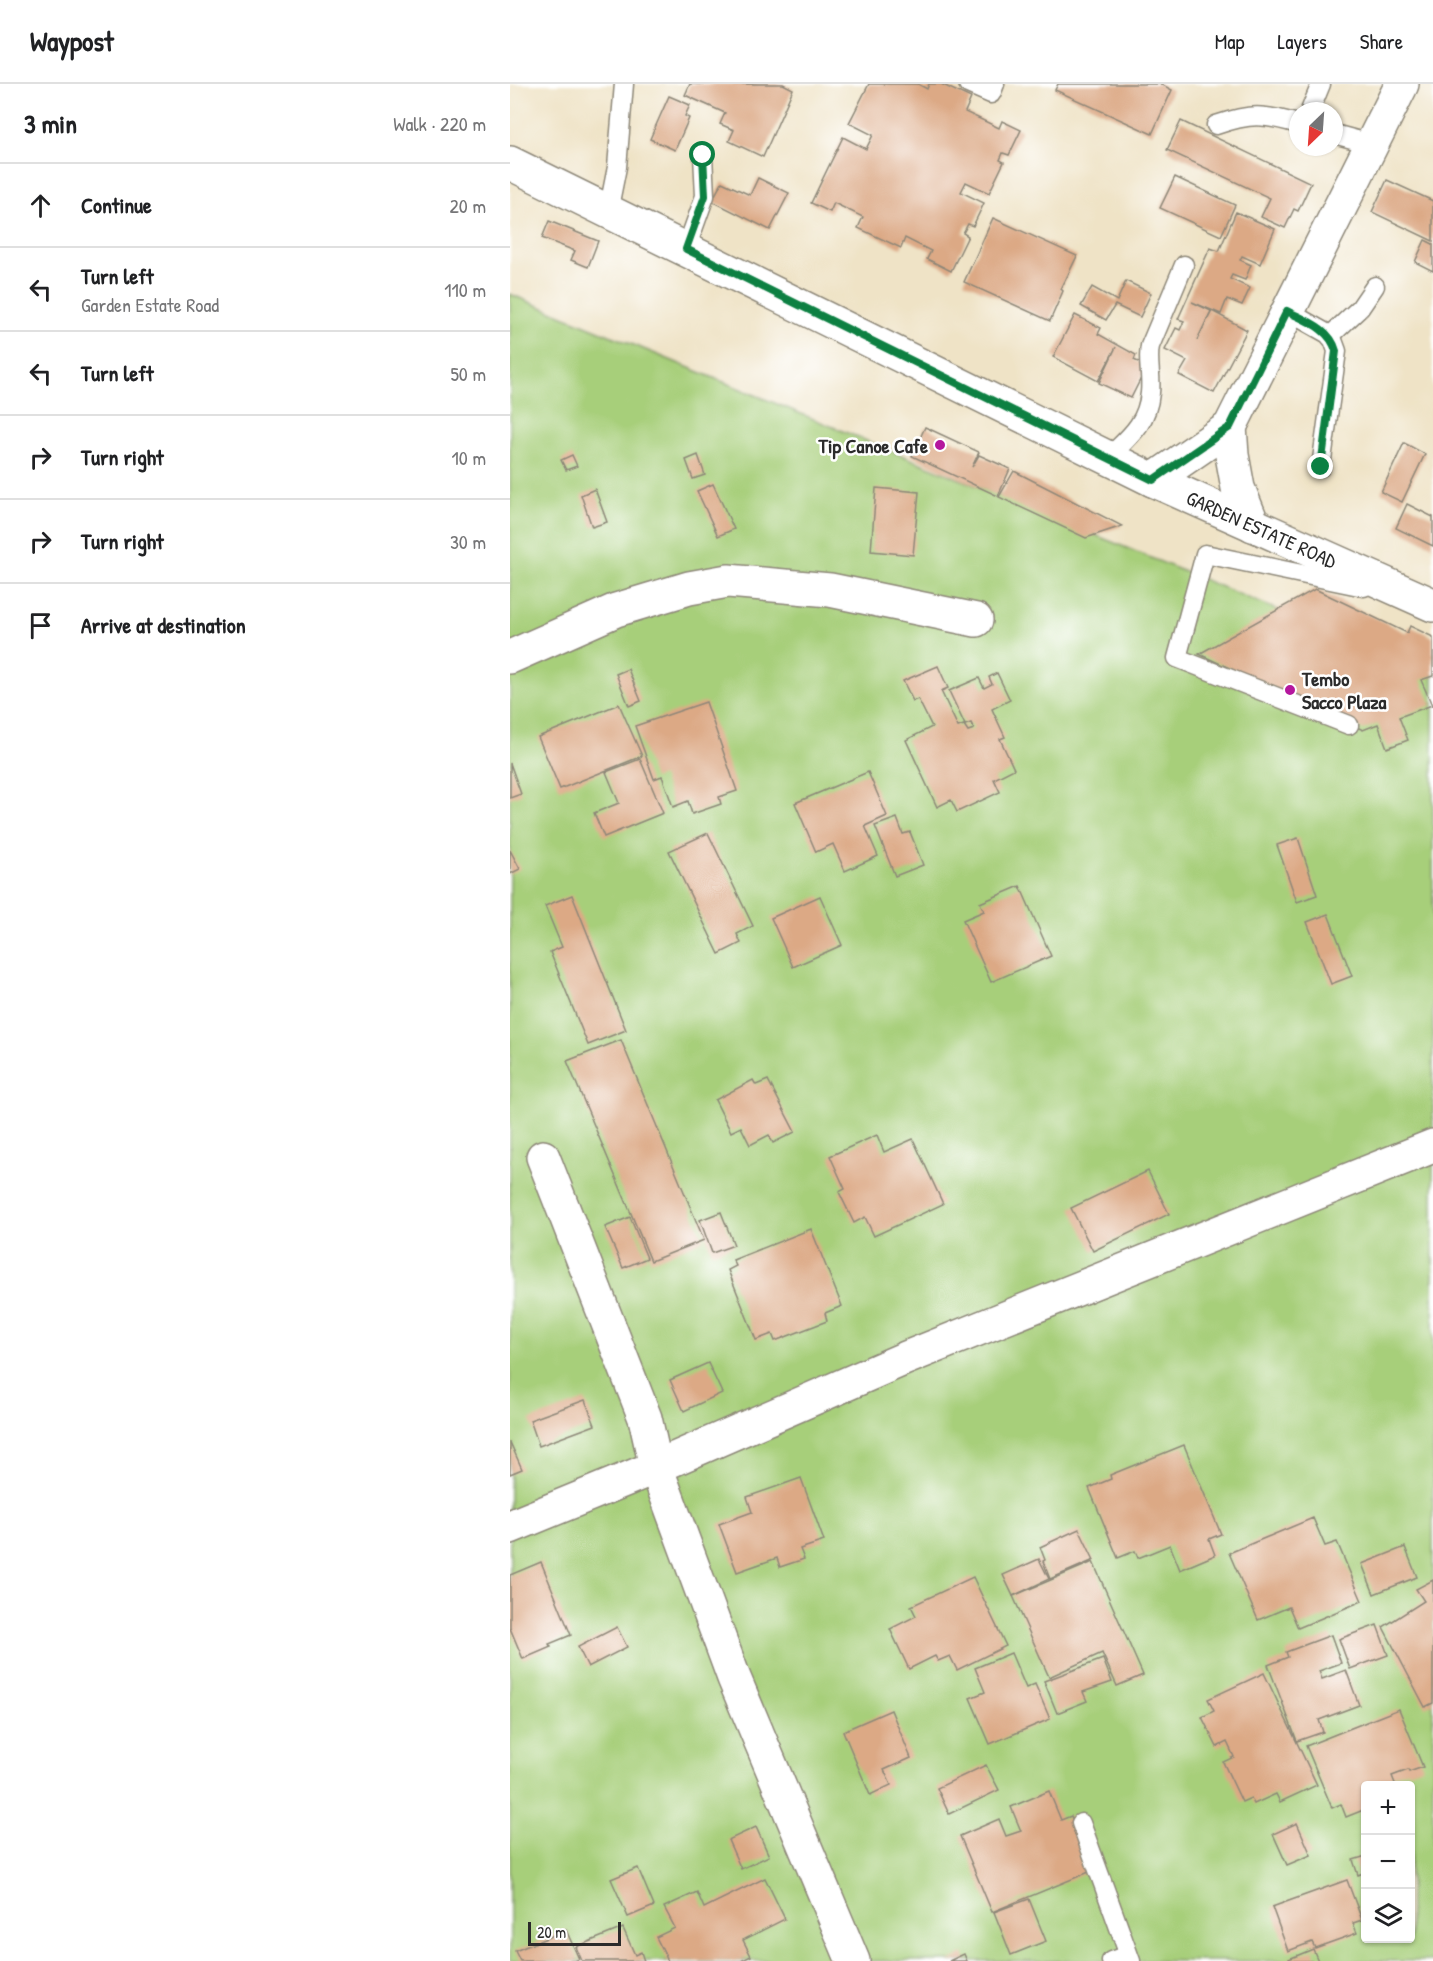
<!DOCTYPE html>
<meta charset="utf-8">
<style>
body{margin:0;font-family:"Patrick Hand",sans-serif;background:#f6f6f6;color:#202124}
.controls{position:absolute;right:18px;bottom:18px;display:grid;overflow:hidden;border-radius:6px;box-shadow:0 2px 4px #0004}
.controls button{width:54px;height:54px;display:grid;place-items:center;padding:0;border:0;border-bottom:2px solid #e0e0e0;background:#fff;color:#202124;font:30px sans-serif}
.compass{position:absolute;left:779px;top:18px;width:54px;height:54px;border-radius:50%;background:#fff;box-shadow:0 2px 4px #0004;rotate:205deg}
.scale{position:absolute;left:18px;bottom:15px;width:93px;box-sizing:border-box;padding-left:6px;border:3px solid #2b2b2b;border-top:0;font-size:16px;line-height:21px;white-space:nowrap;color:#2b2b2b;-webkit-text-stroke:4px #fff;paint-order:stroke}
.stop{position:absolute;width:18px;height:18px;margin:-14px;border:4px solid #0b8043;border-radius:50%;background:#fff}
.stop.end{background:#0b8043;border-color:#fff;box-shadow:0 2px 6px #0008}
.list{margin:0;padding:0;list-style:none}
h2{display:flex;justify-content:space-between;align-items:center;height:78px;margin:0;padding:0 24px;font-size:26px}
h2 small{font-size:20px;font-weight:400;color:#757577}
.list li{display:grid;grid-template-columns:39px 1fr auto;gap:18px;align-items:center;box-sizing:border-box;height:84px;padding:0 24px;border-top:2px solid #e0e0e0}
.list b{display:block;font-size:22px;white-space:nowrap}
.list p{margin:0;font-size:20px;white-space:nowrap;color:#757577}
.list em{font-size:20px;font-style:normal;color:#757577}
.icon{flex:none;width:33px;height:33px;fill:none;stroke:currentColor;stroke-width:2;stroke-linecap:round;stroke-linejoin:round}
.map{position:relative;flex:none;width:923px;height:1877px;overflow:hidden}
header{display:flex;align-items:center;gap:36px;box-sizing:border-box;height:84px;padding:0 30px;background:#fff;border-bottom:2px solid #e0e0e0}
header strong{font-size:28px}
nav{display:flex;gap:33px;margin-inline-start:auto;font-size:21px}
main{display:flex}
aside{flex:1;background:#fff}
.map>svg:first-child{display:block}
</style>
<header>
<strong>Waypost</strong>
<nav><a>Map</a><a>Layers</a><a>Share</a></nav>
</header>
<main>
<aside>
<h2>3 min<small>Walk · 220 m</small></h2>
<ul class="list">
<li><svg class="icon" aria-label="ahead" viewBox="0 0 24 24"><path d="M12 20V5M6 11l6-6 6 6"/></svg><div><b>Continue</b></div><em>20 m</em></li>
<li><svg class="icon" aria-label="left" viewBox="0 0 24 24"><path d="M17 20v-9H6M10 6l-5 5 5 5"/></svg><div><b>Turn left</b><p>Garden Estate Road</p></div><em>110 m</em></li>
<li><svg class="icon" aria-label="left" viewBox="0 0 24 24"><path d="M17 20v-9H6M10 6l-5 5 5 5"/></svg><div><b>Turn left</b></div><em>50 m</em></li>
<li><svg class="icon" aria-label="right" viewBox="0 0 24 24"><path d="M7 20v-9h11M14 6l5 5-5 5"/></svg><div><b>Turn right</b></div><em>10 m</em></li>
<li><svg class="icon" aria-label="right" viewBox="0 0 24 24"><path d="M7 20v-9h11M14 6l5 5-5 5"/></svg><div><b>Turn right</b></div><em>30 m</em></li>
<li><svg class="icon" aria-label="arrive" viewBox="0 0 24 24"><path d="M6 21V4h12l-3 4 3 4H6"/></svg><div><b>Arrive at destination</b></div></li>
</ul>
</aside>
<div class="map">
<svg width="923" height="1877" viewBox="0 0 923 1877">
<rect width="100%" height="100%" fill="#fff"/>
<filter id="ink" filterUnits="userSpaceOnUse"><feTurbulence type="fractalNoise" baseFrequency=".0167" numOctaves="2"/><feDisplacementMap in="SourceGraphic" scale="12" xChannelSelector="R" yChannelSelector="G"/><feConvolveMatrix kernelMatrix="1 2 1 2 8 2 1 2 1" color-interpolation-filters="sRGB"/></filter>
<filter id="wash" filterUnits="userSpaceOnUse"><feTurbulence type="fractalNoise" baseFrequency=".008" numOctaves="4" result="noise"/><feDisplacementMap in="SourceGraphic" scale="24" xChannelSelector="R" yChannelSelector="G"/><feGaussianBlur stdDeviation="1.35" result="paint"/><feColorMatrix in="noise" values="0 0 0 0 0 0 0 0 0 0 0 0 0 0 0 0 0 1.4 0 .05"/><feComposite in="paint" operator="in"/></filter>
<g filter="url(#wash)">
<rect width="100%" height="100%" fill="#efe3c6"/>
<!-- green -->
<path fill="#a7cf7a" stroke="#697d52" stroke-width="1.5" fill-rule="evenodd" d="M 0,210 L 923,590 L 923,1877 L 0,1877 ZM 856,1702 L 900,1702 L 900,1854 L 856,1854 Z"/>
<g id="blocks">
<!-- building -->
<g fill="#dca985">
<polygon points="180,0 273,0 283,5 253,73 219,57 224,46 210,40 215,29 175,11"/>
<polygon points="359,0 408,0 417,5 419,0 431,0 461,14 455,28 489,44 492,37 511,46 499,71 493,69 490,76 494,78 479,109 456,98 451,108 474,119 463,142 458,140 453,149 458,152 441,187 417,175 421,167 395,154 391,164 348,144 353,133 324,119 320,128 301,119 333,53 356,65 363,51 339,39"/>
<polygon points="548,0 651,0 662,6 642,50 545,6"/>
<polygon points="159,12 180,21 175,32 179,34 165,66 140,55"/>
<polygon points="671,37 801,99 788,127 784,125 775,144 751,133 760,114 657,66"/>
<polygon points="665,93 725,121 711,152 650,124"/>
<polygon points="248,94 279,109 260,146 202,117 212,98 240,111"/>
<polygon points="877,96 923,117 923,157 862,128"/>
<polygon points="726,128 765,145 750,180 732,172 730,176 741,181 735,196 722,191 720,195 740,204 732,221 717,215 711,230 682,218 701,227 687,256 702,227 737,246 704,309 669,291 677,277 655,266 666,244 670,246 674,237 668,235 700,164 709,167"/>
<polygon points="483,134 567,172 551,205 553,207 540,237 454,198"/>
<polygon points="39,137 88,157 78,183 61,176 65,167 32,154"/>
<polygon points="915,156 923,160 923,187 905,178"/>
<polygon points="616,197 641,209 630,233 605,221 596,236 571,222 582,203 607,217"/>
<polygon points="565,231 591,244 588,250 626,271 624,276 637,282 621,314 589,299 606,263 588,297 543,273"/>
<polygon points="415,343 469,368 462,383 469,371 500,385 488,412 402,372"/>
<polygon points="894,359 915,370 892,418 871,408"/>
<polygon points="62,371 67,382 56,386 51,376"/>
<polygon points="188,371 195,391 183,395 176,376"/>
<polygon points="504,387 612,442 576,454 489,413"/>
<polygon points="203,400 224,445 208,452 187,407"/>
<polygon points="366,404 409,408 403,471 361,467"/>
<polygon points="85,405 97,438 82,443 71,411"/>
<polygon points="897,420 923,433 923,462 886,444"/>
<polygon points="805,505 897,549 900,542 923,553 923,592 911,596 922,621 889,633 898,656 877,664 868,640 853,646 689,570"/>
<polygon points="428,582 438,604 431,607 448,643 454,641 458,647 464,645 461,639 455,641 439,607 469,594 474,604 482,600 479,593 487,589 500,616 482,625 495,653 490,655 504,685 484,695 490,708 447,728 441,716 427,723 396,656 422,643 408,615 403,617 393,597"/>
<polygon points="118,585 131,617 119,622 106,590"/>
<polygon points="196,618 227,707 209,713 211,720 182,730 178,717 163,723 152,692 144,695 125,642"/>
<polygon points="109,620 132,672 50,705 28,653"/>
<polygon points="130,675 153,729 94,753 84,729 109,719 96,688"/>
<polygon points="0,679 11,710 0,714"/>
<polygon points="358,688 377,732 355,742 368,772 335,787 323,760 306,768 285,719"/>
<polygon points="387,734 393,750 400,748 413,781 385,792 365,742"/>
<polygon points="198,749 243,842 227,850 231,859 209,870 159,767"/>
<polygon points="788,754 807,811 787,818 767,761"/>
<polygon points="0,766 10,785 0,790"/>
<polygon points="510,802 541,872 481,898 453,836 474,827 470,819"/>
<polygon points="62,811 116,946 78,961 40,868 52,863 35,822"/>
<polygon points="310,812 332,861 283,883 261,834"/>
<polygon points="818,830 842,892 821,900 797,838"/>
<polygon points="111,956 194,1156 141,1177 57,977"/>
<polygon points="243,996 246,1001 258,996 285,1048 263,1059 259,1051 240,1061 231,1043 221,1048 205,1016"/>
<polygon points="367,1051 374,1068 403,1055 433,1120 364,1152 355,1133 344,1139 329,1108 335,1105 320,1072"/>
<polygon points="638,1087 659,1130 583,1167 561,1124"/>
<polygon points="211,1128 224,1161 202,1169 190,1136"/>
<polygon points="120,1133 137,1174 113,1184 95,1143"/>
<polygon points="301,1145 332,1222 315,1229 317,1237 265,1257 262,1250 246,1256 218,1186 226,1182 223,1176"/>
<polygon points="198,1279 212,1309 174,1327 160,1296"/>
<polygon points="75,1316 85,1341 29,1362 20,1336"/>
<polygon points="0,1358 12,1385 0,1390"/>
<polygon points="674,1361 711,1450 699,1455 705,1471 670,1486 660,1461 628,1474 625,1467 608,1474 579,1404 601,1395 600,1391"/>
<polygon points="291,1394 314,1457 290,1465 294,1475 270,1483 267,1474 227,1488 209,1440 242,1428 237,1413"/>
<polygon points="803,1434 815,1462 827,1458 852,1517 788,1544 779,1523 748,1536 719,1469"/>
<polygon points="569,1445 584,1476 540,1495 533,1477 535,1476 530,1463"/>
<polygon points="895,1463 907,1493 864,1510 852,1480"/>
<polygon points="529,1475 539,1495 503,1512 493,1491"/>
<polygon points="31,1478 61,1551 39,1560 41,1563 13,1575 0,1544 0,1491"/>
<polygon points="583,1478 633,1591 607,1602 592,1569 539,1593 503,1512"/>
<polygon points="463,1493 496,1562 447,1586 440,1572 428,1577 425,1572 399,1585 380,1545 406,1532 401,1522"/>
<polygon points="923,1496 923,1619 915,1623 873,1543 914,1517 906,1505"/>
<polygon points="867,1541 878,1571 840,1585 829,1555"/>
<polygon points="107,1543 117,1563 78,1583 68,1563"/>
<polygon points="821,1551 831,1579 809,1587 812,1595 836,1586 849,1621 809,1636 813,1648 787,1657 758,1581 778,1573 776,1568"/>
<polygon points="501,1569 516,1604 525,1600 540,1635 480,1660 460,1614 475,1608 465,1584"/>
<polygon points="593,1575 602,1598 573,1608 577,1617 547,1629 534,1597"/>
<polygon points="754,1589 807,1701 770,1718 766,1710 744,1720 741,1714 732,1718 713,1678 724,1673 717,1658 707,1663 692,1633 704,1627 698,1615"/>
<polygon points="889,1625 913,1683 899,1688 898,1686 882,1692 886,1702 856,1702 856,1725 836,1733 831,1720 822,1724 796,1662"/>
<polygon points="381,1626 401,1674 374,1686 381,1701 360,1711 333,1647"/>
<polygon points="476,1681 489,1706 439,1730 427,1704"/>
<polygon points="539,1707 551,1736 561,1732 584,1786 482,1828 450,1752 489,1735 496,1752 511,1747 501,1723"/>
<polygon points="787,1739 801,1771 777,1781 763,1750"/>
<polygon points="246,1743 259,1772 231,1785 218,1756"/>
<polygon points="856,1772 856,1788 848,1791 843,1776"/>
<polygon points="128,1784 144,1822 118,1833 101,1795"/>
<polygon points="255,1794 275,1835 233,1856 241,1872 231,1877 158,1877 146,1853 165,1844 154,1823 187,1808 194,1824"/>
<polygon points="837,1796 852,1836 843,1839 847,1849 805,1864 802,1858 778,1867 762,1823"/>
<polygon points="519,1815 536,1857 501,1871 484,1828"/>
<polygon points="113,1844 125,1871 131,1868 134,1877 72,1877 66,1863"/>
<polygon points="56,1846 69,1875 65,1877 10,1877 5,1867"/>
<polygon points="803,1865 808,1877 780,1877 779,1875"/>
<polygon points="454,1870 457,1877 439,1877"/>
</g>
</g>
</g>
<g filter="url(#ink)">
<use href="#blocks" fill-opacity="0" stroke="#8d8778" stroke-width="1.5"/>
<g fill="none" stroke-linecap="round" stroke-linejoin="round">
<!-- lane casing -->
<g stroke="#8d8778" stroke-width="21">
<g id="lane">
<polyline points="458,0 481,10 485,0"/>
<polyline points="800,27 811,0"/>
<path d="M 706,41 C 741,29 753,30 788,40"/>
<polyline points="824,50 861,60"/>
<polyline points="98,128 107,83 114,0"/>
<polyline points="176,165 195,112 193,71"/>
<polyline points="777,227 818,250 823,256 827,267 811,383"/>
<polyline points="820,252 850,224 865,202"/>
<path d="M 598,374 C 619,353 637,340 640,309 C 642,293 637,277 640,262 L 674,181"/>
<polyline points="839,641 667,574 695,470 854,503"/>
<polyline points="571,1739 621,1877"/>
<polyline points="601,1877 618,1871"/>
</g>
</g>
<!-- street casing -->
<g stroke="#8d8778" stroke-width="36">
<g id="street">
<polyline points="720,343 722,371 728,404 743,441"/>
<polyline points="643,396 720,343 892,0"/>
<polyline points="0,573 106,526 179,504 218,497 320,506 466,536"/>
<polyline points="33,1073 135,1334 146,1383 224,1594 343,1877"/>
<polyline points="0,1443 146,1383 396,1274 923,1062"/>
</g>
</g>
<!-- secondary casing -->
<g stroke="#8d8778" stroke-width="36">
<g id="secondary">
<path id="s1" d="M 0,79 L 643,396 L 923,521"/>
</g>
</g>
<!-- lane -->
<use href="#lane" stroke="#fff" stroke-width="18"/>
<!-- street -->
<use href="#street" stroke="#fff" stroke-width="33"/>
<!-- secondary -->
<use href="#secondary" stroke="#fff" stroke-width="33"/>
</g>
</g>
<g fill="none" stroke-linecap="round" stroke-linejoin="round" filter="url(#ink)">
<!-- route -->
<path stroke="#0b8043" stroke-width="8" d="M 193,71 L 195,112 L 176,165 L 643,396 L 720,343 L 777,227 C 796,237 820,244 826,267 L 811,383"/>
</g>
<!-- markers -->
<g fill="#b5179e" stroke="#fff" stroke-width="2">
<circle cx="430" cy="361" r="6"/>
<circle cx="780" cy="606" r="6"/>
</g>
<g text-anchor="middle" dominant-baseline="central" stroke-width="5" stroke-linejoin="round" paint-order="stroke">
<!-- poi labels -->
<g font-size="20" font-weight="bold" fill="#2b2b2b" stroke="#fff" text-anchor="end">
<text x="418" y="361">Tip Canoe Cafe</text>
<text x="792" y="594" text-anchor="start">Tembo<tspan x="792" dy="23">Sacco Plaza</tspan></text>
</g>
<!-- street labels -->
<g font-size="20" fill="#2b2b2b" stroke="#fff">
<text stroke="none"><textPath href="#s1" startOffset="836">GARDEN ESTATE ROAD</textPath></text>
</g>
</g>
</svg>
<div class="controls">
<button>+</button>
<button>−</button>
<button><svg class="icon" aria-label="layers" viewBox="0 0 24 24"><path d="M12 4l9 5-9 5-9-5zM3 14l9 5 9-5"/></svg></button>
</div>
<svg class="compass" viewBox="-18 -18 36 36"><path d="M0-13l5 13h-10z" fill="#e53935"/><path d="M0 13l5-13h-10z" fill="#757577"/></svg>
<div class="scale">20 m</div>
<div class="stop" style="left:193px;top:71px"></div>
<div class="stop end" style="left:811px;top:383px"></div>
</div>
</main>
